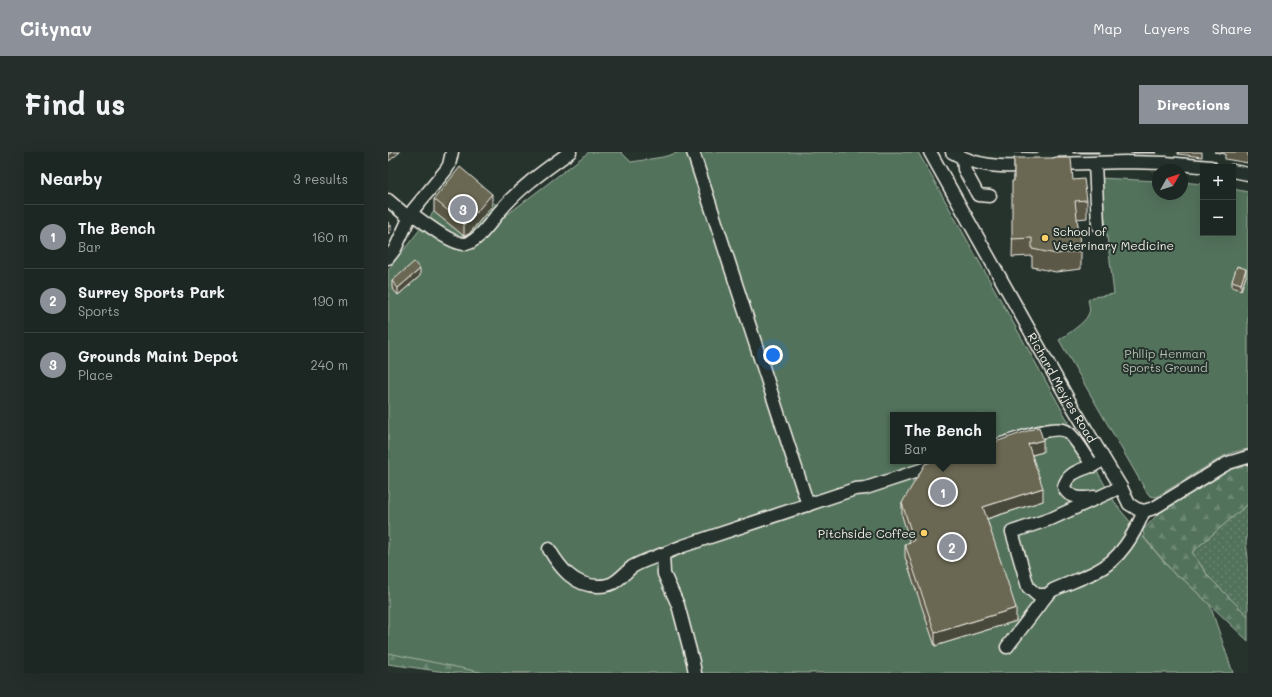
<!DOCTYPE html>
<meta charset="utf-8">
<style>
body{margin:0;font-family:Mali,sans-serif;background:#252e2a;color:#f1f3f6}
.controls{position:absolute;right:12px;top:12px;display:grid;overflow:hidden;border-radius:0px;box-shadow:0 4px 16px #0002}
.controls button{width:36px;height:36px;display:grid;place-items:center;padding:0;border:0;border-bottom:1px solid #3a4340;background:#1c2622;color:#f1f3f6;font:20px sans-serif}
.compass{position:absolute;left:764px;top:12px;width:36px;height:36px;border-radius:50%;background:#1c2622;box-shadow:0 4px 16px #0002;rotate:51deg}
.you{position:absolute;left:385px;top:203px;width:14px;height:14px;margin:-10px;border:3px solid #fff;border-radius:50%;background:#1a73e8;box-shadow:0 0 0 6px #1a73e833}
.badge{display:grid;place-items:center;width:26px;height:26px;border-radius:50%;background:#8c9099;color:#fff;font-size:13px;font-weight:700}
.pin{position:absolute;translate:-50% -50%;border:2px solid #fff;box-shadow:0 1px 4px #0006}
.popup{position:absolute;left:502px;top:260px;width:106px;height:52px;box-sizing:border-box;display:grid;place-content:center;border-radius:0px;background:#1c2622;filter:drop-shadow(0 1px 3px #0005);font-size:13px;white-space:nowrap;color:#a0a5a5}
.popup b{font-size:15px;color:#f1f3f6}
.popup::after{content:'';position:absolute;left:50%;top:100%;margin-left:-8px;border:8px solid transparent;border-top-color:#1c2622}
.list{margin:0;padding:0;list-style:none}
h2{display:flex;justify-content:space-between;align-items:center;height:52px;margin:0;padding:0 16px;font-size:17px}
h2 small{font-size:13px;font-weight:400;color:#a0a5a5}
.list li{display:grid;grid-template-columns:26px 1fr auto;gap:12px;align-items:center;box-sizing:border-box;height:64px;padding:0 16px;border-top:1px solid #3a4340}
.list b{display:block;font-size:15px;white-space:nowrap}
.list p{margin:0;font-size:13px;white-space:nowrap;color:#a0a5a5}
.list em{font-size:13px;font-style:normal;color:#a0a5a5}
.map{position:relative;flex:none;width:860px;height:521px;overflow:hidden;border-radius:0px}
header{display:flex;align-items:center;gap:24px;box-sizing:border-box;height:56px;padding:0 20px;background:#8c9099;color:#fff}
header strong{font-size:19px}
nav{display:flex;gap:22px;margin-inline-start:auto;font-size:14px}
.intro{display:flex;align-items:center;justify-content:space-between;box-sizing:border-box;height:96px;padding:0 24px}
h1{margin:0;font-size:28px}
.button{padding:10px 18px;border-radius:0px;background:#8c9099;color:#fff;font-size:14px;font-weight:700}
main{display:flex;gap:24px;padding:0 24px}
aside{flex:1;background:#1c2622;border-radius:0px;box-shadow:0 4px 16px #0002}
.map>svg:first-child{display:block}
</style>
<header>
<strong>Citynav</strong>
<nav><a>Map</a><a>Layers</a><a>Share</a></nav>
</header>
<div class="intro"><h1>Find us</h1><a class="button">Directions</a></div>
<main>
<aside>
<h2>Nearby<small>3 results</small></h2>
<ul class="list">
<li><span class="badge">1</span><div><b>The Bench</b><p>Bar</p></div><em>160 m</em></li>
<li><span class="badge">2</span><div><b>Surrey Sports Park</b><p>Sports</p></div><em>190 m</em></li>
<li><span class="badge">3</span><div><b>Grounds Maint Depot</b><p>Place</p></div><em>240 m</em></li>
</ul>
</aside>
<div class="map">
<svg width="860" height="521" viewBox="0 0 860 521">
<defs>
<pattern id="grass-dots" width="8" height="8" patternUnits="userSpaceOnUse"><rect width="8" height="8" fill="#52725c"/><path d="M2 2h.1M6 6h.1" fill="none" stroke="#6c8773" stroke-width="1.8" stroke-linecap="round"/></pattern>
<pattern id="forest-firs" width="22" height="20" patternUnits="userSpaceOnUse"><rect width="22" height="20" fill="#52725c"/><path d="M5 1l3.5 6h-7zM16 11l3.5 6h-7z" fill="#6c8773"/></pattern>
</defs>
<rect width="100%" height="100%" fill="#26332d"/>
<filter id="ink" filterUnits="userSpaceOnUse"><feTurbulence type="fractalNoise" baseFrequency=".025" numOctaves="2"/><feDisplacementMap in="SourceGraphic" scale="8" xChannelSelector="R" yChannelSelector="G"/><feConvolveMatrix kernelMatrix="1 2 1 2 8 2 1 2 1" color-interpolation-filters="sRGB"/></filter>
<g filter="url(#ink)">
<!-- grass -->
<polygon fill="url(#grass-dots)" stroke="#a3b2a2" points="860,352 860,380 858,391 860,405 860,464 820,424 804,400"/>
<!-- forest -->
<g fill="url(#forest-firs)" stroke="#a3b2a2">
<polygon points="860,311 860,352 804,400 820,424 860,464 860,489 796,428 787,423 756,385 755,378 770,362 833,321 843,316"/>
<polygon points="0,483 141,521 64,521 0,512"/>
</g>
<!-- park -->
<g fill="#52725c" stroke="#a3b2a2" fill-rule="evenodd">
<path d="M 201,0 L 233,0 L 243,10 L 275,5 L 292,0 L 530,0 L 675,260 L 729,354 L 787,423 L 796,428 L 822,453 L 845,521 L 97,521 L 0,501 L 0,118 L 73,25 L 120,62 ZM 505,263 L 605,263 L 605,309 L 505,309 Z"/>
<path d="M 712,26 L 770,29 L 770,42 L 794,42 L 794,30 L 815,32 L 815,81 L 845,81 L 845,37 L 860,40 L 860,297 L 846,300 L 836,304 L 768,345 L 762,344 L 758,339 L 671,188 C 678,183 697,171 700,163 C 703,158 701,153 700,148 L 705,145 L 726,142 Z"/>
</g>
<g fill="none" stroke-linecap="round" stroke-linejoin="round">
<!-- minor casing -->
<g stroke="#f4f1e8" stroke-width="15">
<g id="minor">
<polyline points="305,0 420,353"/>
<path id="s1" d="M 542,0 L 680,247 L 733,335 L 741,352 L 749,357 L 756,359 L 766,356 L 830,317 L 840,311 L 860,305"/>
<path d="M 564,0 C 589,15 613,15 642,14"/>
<polyline points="575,6 576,17 590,43 602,44"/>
<polyline points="668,12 737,10 778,11 823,15"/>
<polyline points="707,12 710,73"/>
<polyline points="845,19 860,22"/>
<polyline points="0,48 21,66"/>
<path d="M 23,61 C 36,70 61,91 76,92 C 89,92 104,68 112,59 C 131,36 157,18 182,0"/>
<polyline points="0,106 7,97 25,58 58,18 61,13 64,0"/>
<path d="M 605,295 C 621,290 664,272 678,279 C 686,283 699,306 705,314"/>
<path d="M 733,335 L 665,366 L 624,380 L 640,435 L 649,443 L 659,443 L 665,438 C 678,432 693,427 707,420 C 732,408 746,383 756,359"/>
<path d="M 706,345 C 696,347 680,347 676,335 C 680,318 697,318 710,311"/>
<path d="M 161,397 C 172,416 186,434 210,434 C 215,434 221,433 225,431 C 232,427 238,420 244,415 C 254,409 265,406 275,402"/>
<polyline points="619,495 659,443"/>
<polyline points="307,521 305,510 290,453 276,422 275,402 295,394 467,337 478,336 560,309"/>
</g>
</g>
<!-- minor -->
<use href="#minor" stroke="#26332d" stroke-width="12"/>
</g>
<!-- wall -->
<g fill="#5b5947" stroke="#f4f1e8">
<polygon points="626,0 650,0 650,1"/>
<rect x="685" y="0" width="26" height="1"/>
<rect x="743" y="0" width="25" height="1"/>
<polygon points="790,0 814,0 814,5 790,2"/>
<polygon points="826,0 860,0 860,11 837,7 837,2"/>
<polygon points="626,6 685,28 699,48 699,66 689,67 693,99 693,117 668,120 644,115 644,104 624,105 626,29"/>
<polygon points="46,47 104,54 81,82 76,84 46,60"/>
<polygon points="32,124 10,143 4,136 4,129"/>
<polygon points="858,124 853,138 844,135 844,129"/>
<polygon points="607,290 655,300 644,303 655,349 599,367 628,469 547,494 517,405 517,392 522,390 514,364 514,351"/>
</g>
<!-- shaded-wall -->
<g fill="#4a483a" stroke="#f4f1e8">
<polygon points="4,0 12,0 1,9 1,3"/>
<polygon points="104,42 104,54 81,82 76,84 76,72"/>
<polygon points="3,73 3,79 0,82 0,75"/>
<polygon points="32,117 32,124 10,143 10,136"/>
<polygon points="858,117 858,124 853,138 853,132"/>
<polygon points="655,288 655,300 640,304 640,292"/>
<polygon points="655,336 655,349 595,368 595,355"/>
<polygon points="628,456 628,469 547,494 547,481"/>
</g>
<!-- building -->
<g fill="#6a6753" stroke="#f4f1e8">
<polygon points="0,0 4,0 1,3"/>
<polygon points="626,6 683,6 685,28 696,27 699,48 687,49 693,99 668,102 644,97 644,86 624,87 624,29 626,29"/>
<polygon points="72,15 104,42 81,69 76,72 46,47"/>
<polygon points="0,70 3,73 0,75"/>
<polygon points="26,110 32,117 10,136 4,129"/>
<polygon points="849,114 858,117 853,132 844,129"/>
<polygon points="651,275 655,288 640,292 655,336 595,355 628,456 547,481 517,392 526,389 514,351 537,312 545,309 605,309 605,289 607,290"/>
</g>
</g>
<!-- markers -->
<g fill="#ffd166" stroke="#26332d" stroke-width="1.5">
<circle cx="657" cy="86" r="4"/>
<circle cx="536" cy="381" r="4"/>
</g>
<g text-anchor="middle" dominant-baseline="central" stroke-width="4" stroke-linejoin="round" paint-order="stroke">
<!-- poi labels -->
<g font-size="12" fill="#f4f1e8" stroke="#26332d" text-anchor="start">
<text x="665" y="79">School of<tspan x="665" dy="14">Veterinary Medicine</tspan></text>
<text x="528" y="381" text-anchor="end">Pitchside Coffee</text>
</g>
<!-- park labels -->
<g font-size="12" fill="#b3beb0" stroke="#26332d">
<text x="777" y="201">Phllip Henman<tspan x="777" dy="14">Sports Ground</tspan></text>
</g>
<!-- street labels -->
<g font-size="12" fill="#f4f1e8" stroke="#26332d">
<text stroke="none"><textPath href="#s1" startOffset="270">Richard Meyjes Road</textPath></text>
</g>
</g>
</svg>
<div class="controls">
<button>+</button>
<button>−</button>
</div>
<svg class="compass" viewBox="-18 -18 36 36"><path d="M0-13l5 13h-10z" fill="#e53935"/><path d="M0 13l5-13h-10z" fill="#a0a5a5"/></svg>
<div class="you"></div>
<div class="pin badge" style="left:555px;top:340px">1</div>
<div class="popup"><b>The Bench</b>Bar</div>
<div class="pin badge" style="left:564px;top:395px">2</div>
<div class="pin badge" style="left:75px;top:57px">3</div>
</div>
</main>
